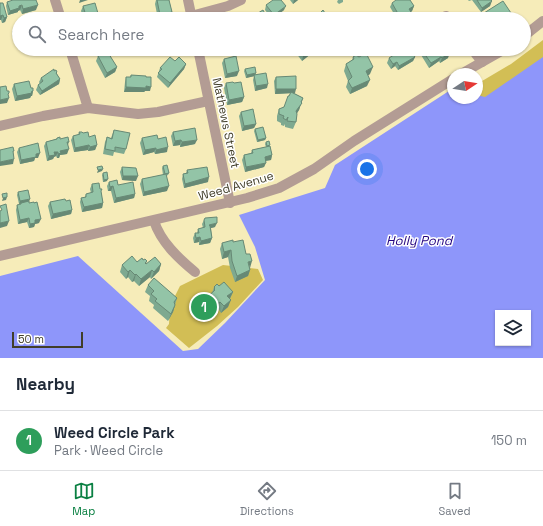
<!DOCTYPE html>
<meta charset="utf-8">
<style>
body{margin:0;font-family:"Space Grotesk",sans-serif;background:#f2f2f3;color:#1f2937}
.controls{position:absolute;right:12px;bottom:12px;display:grid;overflow:hidden;border-radius:0px;box-shadow:0 1px 3px #0004}
.controls button{width:36px;height:36px;display:grid;place-items:center;padding:0;border:0;border-bottom:1px solid #e0e1e3;background:#fff;color:#1f2937;font:20px sans-serif}
.compass{position:absolute;left:447px;top:68px;width:36px;height:36px;border-radius:50%;background:#fff;box-shadow:0 1px 3px #0004;rotate:78deg}
.scale{position:absolute;left:12px;bottom:10px;width:71px;box-sizing:border-box;padding-left:4px;border:2px solid #413e29;border-top:0;font-size:11px;line-height:14px;white-space:nowrap;color:#413e29;-webkit-text-stroke:3px #fff;paint-order:stroke}
.you{position:absolute;left:367px;top:169px;width:14px;height:14px;margin:-10px;border:3px solid #fff;border-radius:50%;background:#1a73e8;box-shadow:0 0 0 6px #1a73e833}
.badge{display:grid;place-items:center;width:26px;height:26px;border-radius:50%;background:#0b8043;color:#fff;font-size:13px;font-weight:700}
.pin{position:absolute;translate:-50% -50%;border:2px solid #fff;box-shadow:0 1px 4px #0006}
.list{margin:0;padding:0;list-style:none}
h2{display:flex;justify-content:space-between;align-items:center;height:52px;margin:0;padding:0 16px;font-size:17px}
h2 small{font-size:13px;font-weight:400;color:#747a83}
.list li{display:grid;grid-template-columns:26px 1fr auto;gap:12px;align-items:center;box-sizing:border-box;height:60px;padding:0 16px;border-top:1px solid #e0e1e3}
.list b{display:block;font-size:15px;white-space:nowrap}
.list p{margin:0;font-size:13px;white-space:nowrap;color:#747a83}
.list em{font-size:13px;font-style:normal;color:#747a83}
.icon{flex:none;width:22px;height:22px;fill:none;stroke:currentColor;stroke-width:2;stroke-linecap:round;stroke-linejoin:round}
.map{position:relative;flex:none;width:543px;height:358px;overflow:hidden}
.search{position:absolute;background:#fff;box-shadow:0 1px 3px #0004;left:12px;right:12px;top:12px;height:44px;display:flex;align-items:center;gap:10px;box-sizing:border-box;padding:0 14px;border-radius:22px;color:#747a83;font-size:15px}
.sheet{height:112px;background:#fff}
nav{display:flex;justify-content:space-around;align-items:center;box-sizing:border-box;height:56px;border-top:1px solid #e0e1e3;background:#fff;font-size:11px;color:#747a83}
nav a{display:grid;justify-items:center;gap:2px}
nav .on{color:#0b8043}
.map>svg:first-child{display:block}
</style>
<div class="map">
<svg width="543" height="358" viewBox="0 0 543 358">
<rect width="100%" height="100%" fill="#f6ecb9"/>
<!-- green -->
<g fill="#d2be55">
<polygon points="543,40 543,74 504,102 441,105 453,98 477,98 477,84 511,64"/>
<polygon points="223,265 258,269 263,280 238,307 217,326 189,348 166,328 169,324 170,306 180,286"/>
</g>
<!-- water -->
<path fill="#8e96fa" fill-rule="evenodd" d="M 543,57 L 543,358 L 0,358 L 0,276 L 78,256 L 183,351 L 198,349 L 225,323 L 265,280 L 255,247 L 239,215 L 325,188 L 335,165 L 452,89 L 453,98 L 477,98 L 477,95 L 485,97 ZM 498,313 L 528,313 L 528,343 L 498,343 Z"/>
<g fill="none" stroke-linecap="round" stroke-linejoin="round">
<!-- minor -->
<g stroke="#b39c94" stroke-width="10">
<polyline points="55,0 61,19"/>
<polyline points="188,0 192,19"/>
<polyline points="191,16 228,6 241,0"/>
<polyline points="446,16 448,19"/>
<polyline points="524,36 543,21"/>
<polyline points="70,49 88,108"/>
<polyline points="198,49 230,203"/>
<polyline points="472,49 482,62"/>
<polyline points="461,74 505,49"/>
<polyline points="0,126 43,116 88,108 138,114 158,112 208,101"/>
<path d="M 154,221 C 161,242 178,258 195,272"/>
<polyline points="0,256 247,198 279,188 314,169 354,141 453,79"/>
</g>
</g>
<!-- wall -->
<g fill="#7ea990">
<polygon points="156,0 169,0 172,12 170,17 158,19 155,4"/>
<polygon points="290,0 298,0 293,4"/>
<polygon points="338,0 343,0 343,2 339,4 337,2"/>
<polygon points="468,0 491,0 490,6 481,12 472,0 469,1"/>
<polygon points="7,2 36,10 22,14 20,10 18,11 18,12 8,15 6,6"/>
<polygon points="0,3 7,17 5,22 2,23 1,20 0,20"/>
<polygon points="392,3 414,6 412,11 411,12 410,14 413,19 397,19 390,7"/>
<polygon points="266,5 284,10 273,19 272,19 265,10"/>
<polygon points="83,6 98,19 84,19 81,11"/>
<polygon points="320,13 325,16 321,19 319,16"/>
<polygon points="484,13 510,18 508,19 483,19 482,18"/>
<polygon points="13,31 18,36 13,38 12,33"/>
<polygon points="35,49 49,49 49,50 37,53"/>
<polygon points="293,49 313,49 312,53 302,61"/>
<polygon points="330,49 340,49 332,53"/>
<polygon points="418,49 447,49 448,58 440,63 439,61 429,68 418,50"/>
<polygon points="150,50 155,55 150,56 149,52"/>
<polygon points="98,56 117,67 115,72 105,78 96,61"/>
<polygon points="353,57 370,74 368,75 367,86 350,94 346,87 348,81 344,71 346,64 352,60"/>
<polygon points="415,57 413,61 398,70 395,66 391,69 387,63 389,58"/>
<polygon points="224,59 237,76 225,78 222,63"/>
<polygon points="175,61 186,64 184,69 168,88 157,77 160,68"/>
<polygon points="245,69 256,75 267,88 255,91 253,80 254,76 246,78 244,71"/>
<polygon points="54,71 57,72 57,74 60,79 59,84 40,95 36,90 38,85 40,84 39,82 41,78"/>
<polygon points="131,75 146,77 150,91 145,91 144,92 124,92 125,82 126,77 130,77"/>
<polygon points="276,77 294,93 303,98 299,110 297,113 296,122 293,129 285,127 285,124 284,126 281,125 281,123 277,121 277,116 279,109 284,107 291,93 275,94 274,81"/>
<polygon points="226,83 234,83 244,97 242,102 227,105 224,88"/>
<polygon points="14,84 31,88 33,91 32,96 31,96 30,98 15,101 12,89"/>
<polygon points="241,112 256,124 254,128 242,131 239,116"/>
<polygon points="255,129 266,138 265,140 257,142 254,131"/>
<polygon points="114,130 126,149 124,154 114,152 113,156 103,154 105,142 107,137 111,138"/>
<polygon points="79,132 89,137 97,145 95,150 88,151 88,150 74,152 71,140 73,136 78,135"/>
<polygon points="173,132 195,144 180,147 180,145 173,146 171,136"/>
<polygon points="57,138 69,142 68,145 67,154 60,155 59,158 57,158 56,156 54,157 53,159 47,161 44,146 46,142 56,139"/>
<polygon points="142,138 158,139 167,152 155,154 154,152 143,155 140,143"/>
<polygon points="266,142 270,146 272,155 271,160 266,161 264,167 245,172 242,160 244,155 251,153 252,150 266,147 265,144"/>
<polygon points="19,148 38,158 35,158 34,161 20,164 17,152"/>
<polygon points="163,166 169,173 168,175 166,176 167,191 143,196 140,184 142,179 163,175 162,168"/>
<polygon points="122,167 136,181 122,180 120,172"/>
<polygon points="187,170 208,182 184,188 182,179 183,174 186,173"/>
<polygon points="103,173 107,181 103,182 102,175"/>
<polygon points="109,182 118,185 135,194 134,198 114,203 111,191 108,191 107,186"/>
<polygon points="92,184 101,192 103,203 102,208 82,212 80,202 81,198 85,197 86,194 91,193 90,189"/>
<polygon points="18,192 29,202 39,223 35,224 34,227 29,228 27,222 18,224 16,210 17,205 20,205 21,203 19,204 17,195"/>
<polygon points="66,201 72,210 71,214 51,219 48,206 50,202"/>
<polygon points="205,218 215,227 211,228 212,238 210,243 199,245 199,242 194,243 193,238 195,233 197,233 198,229 203,228 202,224"/>
<polygon points="233,242 250,267 250,270 248,276 235,282 230,268 228,257 222,259 220,249 222,243"/>
<polygon points="143,260 147,261 146,264 161,264 159,271 151,279 150,277 139,286 134,281 132,282 128,277 126,279 120,272 122,265"/>
<polygon points="148,285 177,298 173,312 168,321 153,308 154,305 149,301 150,296 145,292"/>
<polygon points="219,286 233,292 230,299 228,307 221,313 218,308 210,315 208,312 205,315 201,310 203,306 202,305 205,299 212,293 214,287"/>
</g>
<!-- shaded-wall -->
<g fill="#678975">
<polygon points="80,0 88,0 79,3"/>
<polygon points="294,0 298,0 293,4"/>
<polygon points="492,1 490,6 481,12 482,8"/>
<polygon points="22,5 20,10 18,11 18,12 8,15 10,11"/>
<polygon points="38,5 36,10 22,14 23,9"/>
<polygon points="286,6 284,10 272,19 274,15"/>
<polygon points="414,6 412,11 408,13 409,9"/>
<polygon points="172,12 170,17 158,19 160,15"/>
<polygon points="511,13 510,18 508,19 502,19"/>
<polygon points="3,15 1,20 0,20 0,16"/>
<polygon points="7,17 5,22 2,23 4,18"/>
<polygon points="19,34 18,36 13,38 14,35"/>
<polygon points="38,49 49,49 49,50 37,53"/>
<polygon points="313,49 312,53 302,61 303,56"/>
<polygon points="334,49 340,49 332,53"/>
<polygon points="155,53 155,55 150,56 151,54"/>
<polygon points="450,53 448,58 440,63 442,58"/>
<polygon points="415,57 413,61 398,70 399,66"/>
<polygon points="441,57 439,61 429,68 431,63"/>
<polygon points="397,62 395,66 391,69 393,64"/>
<polygon points="186,64 184,69 168,88 170,83"/>
<polygon points="117,67 115,72 105,78 107,73"/>
<polygon points="373,67 370,74 364,78 366,71"/>
<polygon points="239,71 237,76 225,78 227,74"/>
<polygon points="256,73 255,76 246,78 247,75"/>
<polygon points="60,79 59,84 40,95 42,91"/>
<polygon points="370,80 367,86 350,94 352,88"/>
<polygon points="268,84 267,88 255,91 256,86"/>
<polygon points="146,86 151,87 150,91 145,91 144,92 124,92 126,87"/>
<polygon points="276,89 296,89 295,93 275,94"/>
<polygon points="33,91 32,96 31,96 30,98 15,101 17,96"/>
<polygon points="244,97 242,102 227,105 229,100"/>
<polygon points="9,98 7,103 0,104 0,100"/>
<polygon points="303,98 299,110 294,118 296,111"/>
<polygon points="256,124 254,128 242,131 244,126"/>
<polygon points="266,138 265,140 257,142 258,140"/>
<polygon points="181,140 180,145 173,146 175,141"/>
<polygon points="197,140 195,144 180,147 182,142"/>
<polygon points="89,145 88,150 74,152 75,148"/>
<polygon points="97,145 95,150 88,151 90,147"/>
<polygon points="168,147 167,152 155,154 156,150"/>
<polygon points="156,148 154,152 143,155 145,150"/>
<polygon points="69,149 67,154 60,155 59,158 57,158 58,154 60,151"/>
<polygon points="54,152 58,152 56,156 54,157 53,159 47,161 49,156"/>
<polygon points="40,153 38,158 35,158 34,161 20,164 21,160 36,154"/>
<polygon points="272,155 271,160 263,161 265,157"/>
<polygon points="14,159 13,164 0,166 0,162"/>
<polygon points="266,163 264,167 245,172 246,167"/>
<polygon points="103,169 102,171 97,173 98,170"/>
<polygon points="123,176 138,176 136,181 122,180"/>
<polygon points="209,177 208,182 184,188 185,184"/>
<polygon points="108,179 107,181 103,182 104,180"/>
<polygon points="113,186 111,191 108,191 110,187"/>
<polygon points="169,186 167,191 143,196 144,192"/>
<polygon points="135,194 134,198 114,203 116,198"/>
<polygon points="7,197 6,200 2,201 3,198"/>
<polygon points="30,199 29,202 19,204 20,201"/>
<polygon points="103,203 102,208 82,212 84,207"/>
<polygon points="72,210 71,214 51,219 53,214"/>
<polygon points="29,218 27,222 18,224 20,220"/>
<polygon points="41,219 39,223 35,224 34,227 29,228 30,224 35,220"/>
<polygon points="9,221 7,226 0,228 0,223"/>
<polygon points="217,223 215,227 207,229 209,225"/>
<polygon points="200,237 199,242 194,243 196,238"/>
<polygon points="212,238 210,243 199,245 201,241"/>
<polygon points="231,250 228,257 222,259 224,252"/>
<polygon points="252,261 250,268 248,262"/>
<polygon points="161,264 159,271 151,279 154,272"/>
<polygon points="130,270 128,277 126,279 128,272"/>
<polygon points="152,270 150,277 139,286 141,279"/>
<polygon points="250,270 248,276 235,282 237,276"/>
<polygon points="136,274 134,281 132,282 135,275"/>
<polygon points="233,292 230,298 225,303 227,296"/>
<polygon points="231,300 228,307 221,313 224,306"/>
<polygon points="220,302 218,308 210,315 212,308"/>
<polygon points="175,305 173,312 168,321 171,314"/>
<polygon points="210,306 208,312 205,315 207,308"/>
</g>
<!-- building -->
<g fill="#93c4a7" stroke="#678975">
<polygon points="13,0 36,0 38,5 23,9 22,5 19,6 19,8 10,11 7,2"/>
<polygon points="157,0 169,0 172,12 160,15"/>
<polygon points="273,0 281,0 286,6 274,15 266,5"/>
<polygon points="396,0 410,0 414,6 409,9 411,12 410,13 413,19 401,19 392,3"/>
<polygon points="477,0 491,0 492,1 482,8"/>
<polygon points="503,1 511,13 502,19 487,19 484,13"/>
<polygon points="0,3 3,3 7,17 4,18 3,15 0,16"/>
<polygon points="95,3 99,17 93,19 87,19 83,6"/>
<polygon points="263,10 268,19 250,19 250,18"/>
<polygon points="323,10 325,13 322,16 320,13"/>
<polygon points="17,29 19,34 14,35 13,31"/>
<polygon points="152,49 154,49 155,53 151,54 150,50"/>
<polygon points="298,49 313,49 303,56"/>
<polygon points="403,49 410,49 415,57 399,66 397,62 393,64 389,58"/>
<polygon points="421,49 447,49 450,53 442,58 441,57 431,63"/>
<polygon points="107,51 117,67 107,73 98,56"/>
<polygon points="366,53 373,67 366,71 370,80 352,88 348,81 352,77 346,64 354,59 353,57 356,55 359,57"/>
<polygon points="236,56 239,71 227,74 224,59"/>
<polygon points="170,57 175,61 179,57 186,64 170,83 158,73 162,69 160,68"/>
<polygon points="255,67 256,73 247,75 245,69"/>
<polygon points="54,69 54,71 56,70 57,72 56,73 60,79 42,91 38,85 43,81 41,78"/>
<polygon points="266,73 268,84 256,86 254,75"/>
<polygon points="131,75 146,76 146,77 151,77 151,87 146,86 146,88 126,87 126,77 131,77"/>
<polygon points="296,76 296,89 276,89 276,77"/>
<polygon points="29,81 31,88 33,88 33,91 31,92 32,93 17,96 14,84"/>
<polygon points="233,82 234,83 241,82 244,97 229,100 226,83"/>
<polygon points="6,86 7,91 9,91 9,93 8,94 9,98 0,100 0,87"/>
<polygon points="291,92 303,98 301,102 302,103 296,111 297,114 296,122 287,121 288,117 286,120 283,118 284,116 279,114 279,109 284,107 288,96 289,96"/>
<polygon points="253,109 256,124 244,126 241,112"/>
<polygon points="263,127 266,138 258,140 255,129"/>
<polygon points="195,128 197,140 182,142 181,140 175,141 173,132"/>
<polygon points="114,130 130,133 126,149 115,147 115,151 105,149 107,137 112,139"/>
<polygon points="79,132 82,132 83,133 88,132 89,137 95,135 97,145 90,147 89,145 75,148 73,136 80,134"/>
<polygon points="157,135 158,139 166,137 168,147 156,150 156,148 145,150 142,138"/>
<polygon points="60,137 60,139 68,137 69,142 67,142 69,149 60,151 61,153 58,154 58,152 54,152 55,155 49,156 46,142 57,139 57,138"/>
<polygon points="269,141 270,145 267,146 266,142"/>
<polygon points="38,143 40,153 36,154 36,157 21,160 19,148"/>
<polygon points="270,146 272,155 265,157 266,163 246,167 244,155 253,153 252,150"/>
<polygon points="13,147 14,151 13,151 14,159 0,162 0,150"/>
<polygon points="167,165 169,173 165,174 163,166"/>
<polygon points="102,166 103,169 98,170 97,167"/>
<polygon points="122,167 136,168 138,176 123,176"/>
<polygon points="207,167 209,177 185,184 183,174 188,173 187,170"/>
<polygon points="107,172 108,179 104,180 103,173"/>
<polygon points="166,174 169,186 144,192 142,179"/>
<polygon points="117,180 118,185 133,182 135,194 116,198 113,186 110,187 109,182"/>
<polygon points="99,183 100,189 102,189 101,191 103,203 84,207 81,198 86,197 86,194 93,192 92,184"/>
<polygon points="28,190 30,199 20,201 18,192"/>
<polygon points="7,193 7,197 3,198 2,194"/>
<polygon points="65,199 66,201 70,200 72,210 53,214 50,202"/>
<polygon points="29,201 29,203 34,202 34,203 37,202 41,219 35,220 35,223 30,224 29,218 20,220 17,205 21,204 21,203"/>
<polygon points="6,204 9,221 0,223 0,211 2,210 0,206"/>
<polygon points="217,217 217,223 209,225 210,226 212,238 201,241 200,237 196,238 195,233 199,233 198,229 205,227 204,220 205,218"/>
<polygon points="233,240 233,242 243,240 246,254 250,254 252,261 248,262 250,270 237,276 232,261 231,250 224,252 222,243"/>
<polygon points="132,256 137,262 142,258 143,260 145,259 147,261 145,263 146,264 155,257 161,264 154,272 152,270 141,279 136,274 135,275 130,270 128,272 122,265"/>
<polygon points="154,278 177,298 174,302 175,305 171,314 155,301 157,299 151,294 154,291 148,285"/>
<polygon points="224,282 233,292 227,296 231,300 224,306 220,302 212,308 210,306 207,308 204,304 207,301 205,299 215,290 214,289 215,288 214,287 217,284 219,286"/>
</g>
<g text-anchor="middle" dominant-baseline="central" stroke-width="3" stroke-linejoin="round" paint-order="stroke">
<!-- street labels -->
<g font-size="12" fill="#413e29" stroke="#fff">
<text transform="translate(226 123) rotate(78)">Mathews Street</text>
<text transform="translate(236 186) rotate(-16)">Weed Avenue</text>
</g>
<!-- water labels -->
<g font-size="13" font-style="italic" fill="#250580" stroke="#fff">
<text x="419" y="240">Holly Pond</text>
</g>
</g>
</svg>
<div class="controls">
<button><svg class="icon" aria-label="layers" viewBox="0 0 24 24"><path d="M12 4l9 5-9 5-9-5zM3 14l9 5 9-5"/></svg></button>
</div>
<svg class="compass" viewBox="-18 -18 36 36"><path d="M0-13l5 13h-10z" fill="#e53935"/><path d="M0 13l5-13h-10z" fill="#747a83"/></svg>
<div class="scale">50 m</div>
<div class="you"></div>
<div class="pin badge" style="left:204px;top:307px;background:#2e9e5b">1</div>
<div class="search"><svg class="icon" aria-label="search" viewBox="0 0 24 24"><circle cx="10" cy="10" r="6"/><path d="M15 15l6 6"/></svg>Search here</div>
</div>
<section class="sheet">
<h2>Nearby<small></small></h2>
<ul class="list">
<li><span class="badge" style="background:#2e9e5b">1</span><div><b>Weed Circle Park</b><p>Park · Weed Circle</p></div><em>150 m</em></li>
</ul>
</section>
<nav>
<a class="on"><svg class="icon" aria-label="map" viewBox="0 0 24 24"><path d="M3 6l6-2 6 2 6-2v14l-6 2-6-2-6 2zM9 4v14M15 6v14"/></svg>Map</a>
<a><svg class="icon" aria-label="directions" viewBox="0 0 24 24"><path d="M12 3l9 9-9 9-9-9zM9 14v-3h6M13 9l2 2-2 2"/></svg>Directions</a>
<a><svg class="icon" aria-label="saved" viewBox="0 0 24 24"><path d="M7 4h10v16l-5-4-5 4z"/></svg>Saved</a>
</nav>
